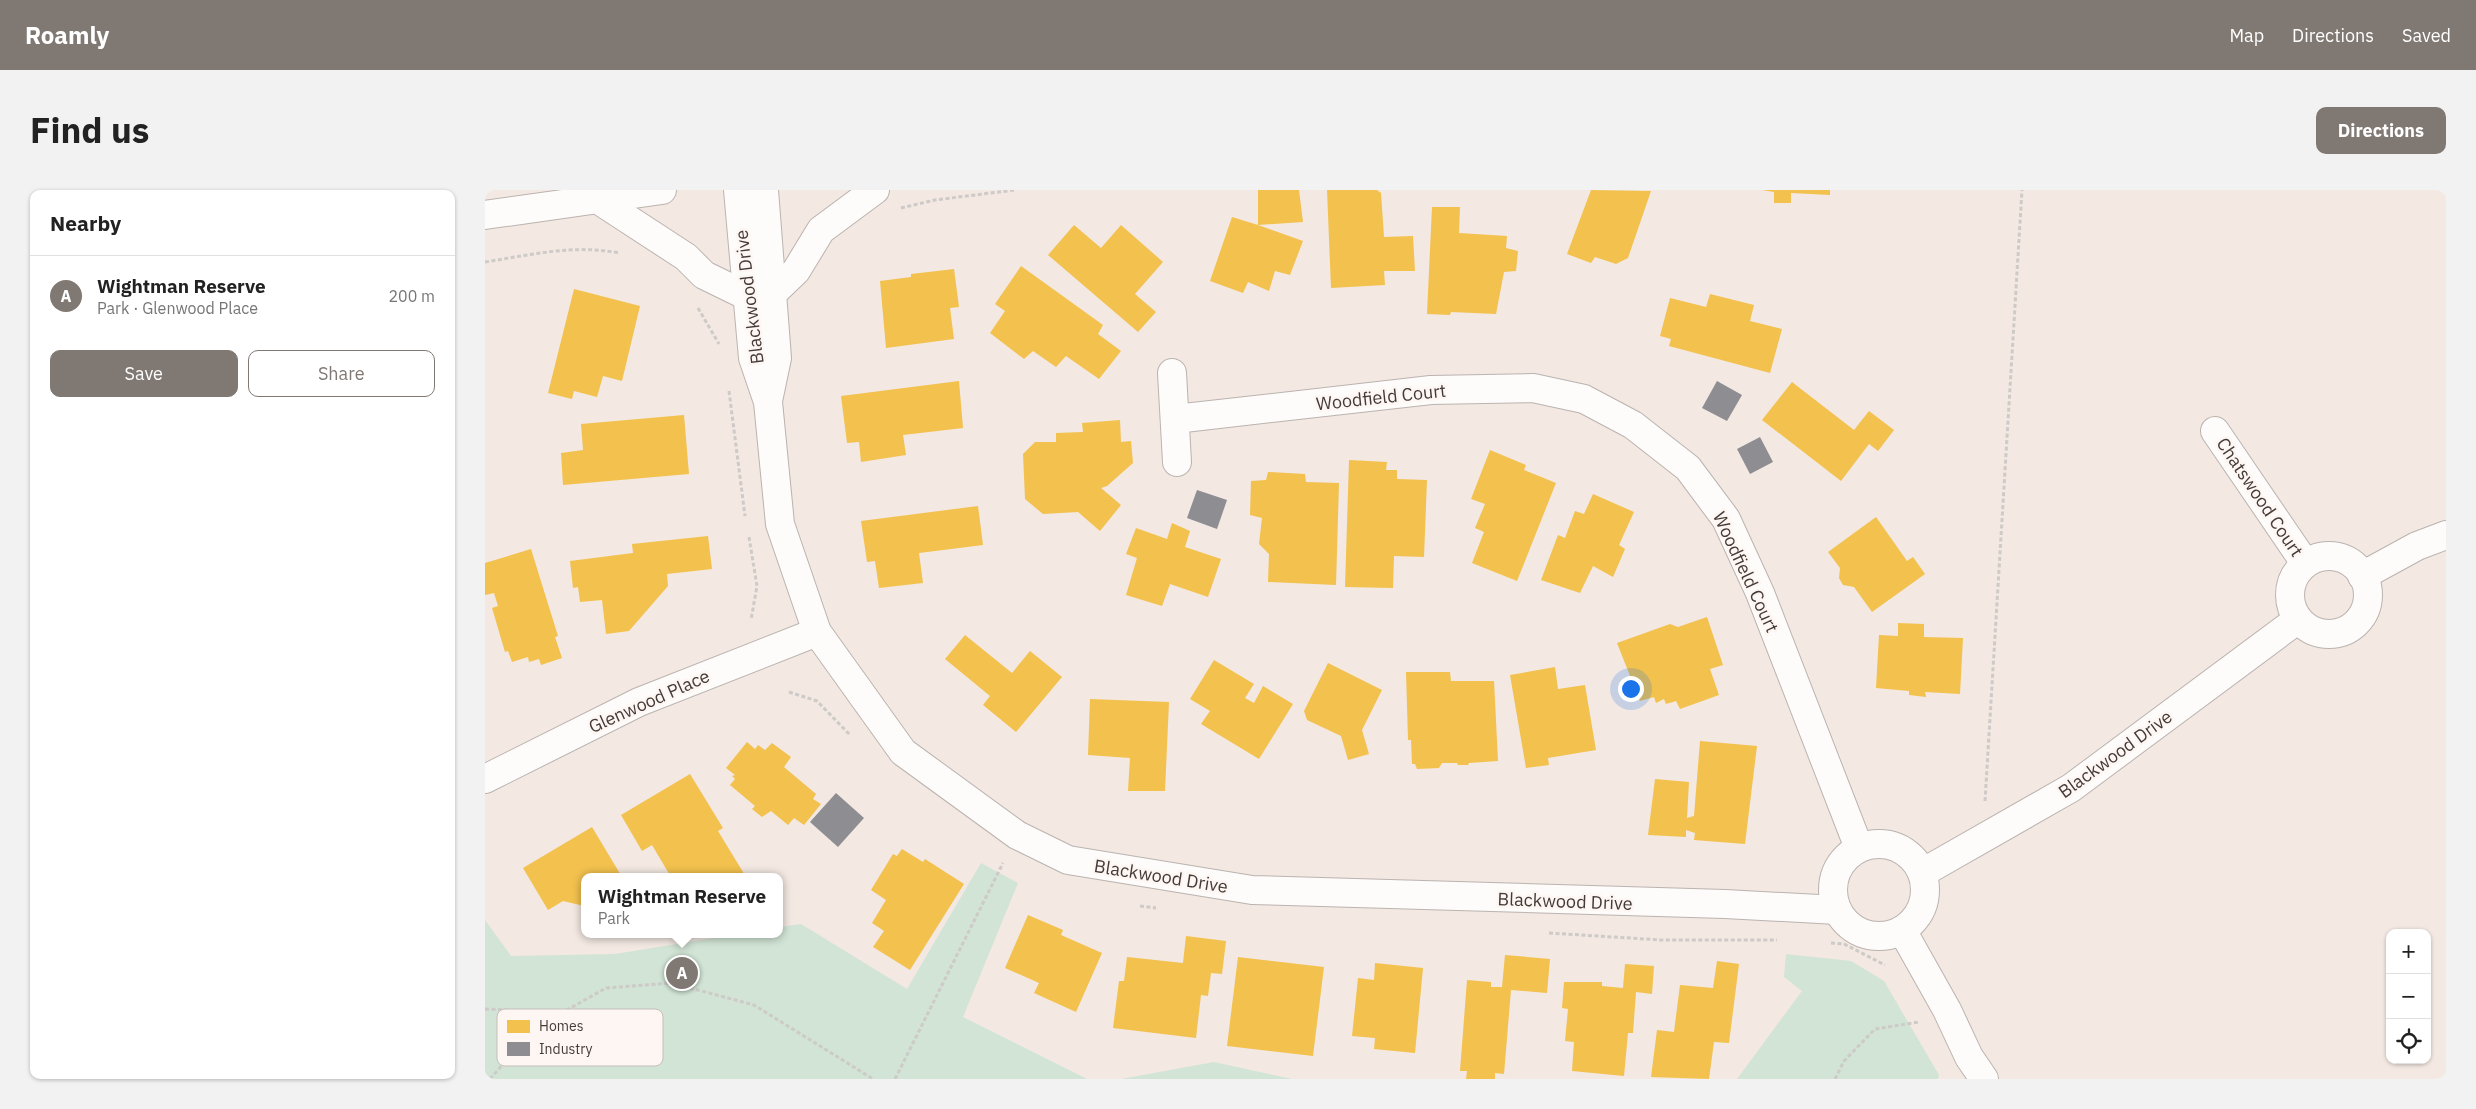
<!DOCTYPE html>
<meta charset="utf-8">
<style>
body{margin:0;font-family:"IBM Plex Sans",sans-serif;background:#f2f2f2;color:#222}
.controls{position:absolute;right:15px;bottom:15px;display:grid;overflow:hidden;border-radius:10px;box-shadow:0 1px 4px #0004}
.controls button{width:45px;height:45px;display:grid;place-items:center;padding:0;border:0;border-bottom:1px solid #e0e0e0;background:#fff;color:#222;font:25px sans-serif}
.you{position:absolute;left:1145px;top:498px;width:18px;height:18px;margin:-12px;border:4px solid #fff;border-radius:50%;background:#1a73e8;box-shadow:0 0 0 8px #1a73e833}
.badge{display:grid;place-items:center;width:32px;height:32px;border-radius:50%;background:#807873;color:#fff;font-size:16px;font-weight:700}
.pin{position:absolute;translate:-50% -50%;border:2px solid #fff;box-shadow:0 1px 5px #0006}
.popup{position:absolute;left:96px;top:683px;width:202px;height:65px;box-sizing:border-box;display:grid;place-content:center;border-radius:10px;background:#fff;filter:drop-shadow(0 1px 4px #0005);font-size:16px;white-space:nowrap;color:#767676}
.popup b{font-size:19px;color:#222}
.popup::after{content:'';position:absolute;left:50%;top:100%;margin-left:-10px;border:10px solid transparent;border-top-color:#fff}
.list{margin:0;padding:0;list-style:none}
h2{display:flex;justify-content:space-between;align-items:center;height:65px;margin:0;padding:0 20px;font-size:21px}
h2 small{font-size:16px;font-weight:400;color:#767676}
.list li{display:grid;grid-template-columns:32px 1fr auto;gap:15px;align-items:center;box-sizing:border-box;height:80px;padding:0 20px;border-top:1px solid #e0e0e0}
.list b{display:block;font-size:19px;white-space:nowrap}
.list p{margin:0;font-size:16px;white-space:nowrap;color:#767676}
.list em{font-size:16px;font-style:normal;color:#767676}
.actions{display:flex;gap:10px;padding:15px 20px}
.actions a{flex:1;padding:11px 0;border:1px solid #807873;border-radius:10px;text-align:center;font-size:18px;color:#807873}
.actions .main{background:#807873;color:#fff}
.icon{flex:none;width:28px;height:28px;fill:none;stroke:currentColor;stroke-width:2;stroke-linecap:round;stroke-linejoin:round}
.map{position:relative;flex:none;width:1961px;height:889px;overflow:hidden;border-radius:10px}
header{display:flex;align-items:center;gap:30px;box-sizing:border-box;height:70px;padding:0 25px;background:#807873;color:#fff}
header strong{font-size:24px}
nav{display:flex;gap:28px;margin-inline-start:auto;font-size:18px}
.intro{display:flex;align-items:center;justify-content:space-between;box-sizing:border-box;height:120px;padding:0 30px}
h1{margin:0;font-size:35px}
.button{padding:12px 22px;border-radius:10px;background:#807873;color:#fff;font-size:18px;font-weight:700}
main{display:flex;gap:30px;padding:0 30px}
aside{flex:1;background:#fff;border-radius:10px;box-shadow:0 1px 4px #0004}
.map>svg:first-child{display:block}
</style>
<header>
<strong>Roamly</strong>
<nav><a>Map</a><a>Directions</a><a>Saved</a></nav>
</header>
<div class="intro"><h1>Find us</h1><a class="button">Directions</a></div>
<main>
<aside>
<h2>Nearby<small></small></h2>
<ul class="list">
<li><span class="badge">A</span><div><b>Wightman Reserve</b><p>Park · Glenwood Place</p></div><em>200 m</em></li>
</ul>
<div class="actions"><a class="main">Save</a><a>Share</a></div>
</aside>
<div class="map">
<svg width="1961" height="889" viewBox="0 0 1961 889">
<rect width="100%" height="100%" fill="#f3e8e2"/>
<!-- green -->
<g fill="#d1e4d5">
<polygon points="496,673 533,693 478,827 602,889 0,889 0,730 26,766 130,764 253,744 294,744 295,737 316,734 422,799"/>
<polygon points="1301,764 1366,771 1399,791 1454,885 1453,889 1252,889 1317,801 1299,787"/>
<polygon points="729,872 807,889 636,889"/>
</g>
<!-- homes -->
<g fill="#f2c14e">
<polygon points="773,0 814,0 818,32 773,35 818,51 805,85 790,81 784,101 763,92 758,103 725,91 747,27 773,35"/>
<polygon points="842,0 892,0 896,3 899,47 928,46 930,81 899,81 900,95 846,98"/>
<polygon points="1106,0 1166,1 1143,68 1131,74 1110,67 1106,73 1082,64"/>
<polygon points="1277,0 1345,0 1345,5 1306,3 1306,13 1289,13 1289,2"/>
<polygon points="947,17 975,17 974,43 1022,46 1021,58 1033,61 1031,81 1019,82 1011,124 966,122 965,125 942,124"/>
<polygon points="589,35 616,58 636,35 678,72 650,104 671,122 653,142 563,65"/>
<polygon points="536,76 618,135 613,144 636,161 614,189 581,166 571,177 548,161 539,169 505,143 520,121 510,114"/>
<polygon points="469,79 474,117 465,118 469,149 401,158 395,91 426,87 426,84"/>
<polygon points="89,99 155,116 137,191 118,186 112,207 89,201 87,209 63,203"/>
<polygon points="1225,104 1269,115 1265,131 1297,139 1285,183 1184,156 1186,149 1175,146 1185,108 1221,117"/>
<polygon points="474,191 478,238 418,245 421,265 376,272 374,252 362,253 356,206"/>
<polygon points="1307,192 1369,240 1384,221 1409,240 1393,261 1384,254 1356,291 1277,230"/>
<polygon points="199,225 204,284 78,295 76,263 98,260 96,234"/>
<polygon points="635,230 636,252 646,251 648,273 622,296 616,298 636,315 615,341 593,322 558,324 540,309 538,264 550,252 571,252 571,243 598,242 597,233"/>
<polygon points="1005,260 1041,275 1039,280 1071,293 1032,391 987,373 999,342 990,338 1000,314 986,309"/>
<polygon points="864,270 902,272 901,280 912,280 912,289 942,290 939,367 909,366 908,398 860,397"/>
<polygon points="783,282 820,284 821,292 854,293 851,395 783,392 784,364 774,354 777,328 765,325 766,291 781,290"/>
<polygon points="1108,304 1149,322 1134,355 1140,359 1128,387 1108,376 1095,403 1056,390 1073,345 1080,348 1090,321 1099,324"/>
<polygon points="493,316 498,355 434,363 438,393 394,398 390,371 382,372 376,331"/>
<polygon points="1391,327 1422,371 1428,367 1440,384 1387,422 1369,397 1358,395 1354,388 1355,378 1343,362"/>
<polygon points="687,333 705,341 700,357 736,369 723,407 685,394 677,416 641,405 652,368 641,364 651,338 682,349"/>
<polygon points="223,346 227,379 182,384 183,396 144,441 121,444 117,410 95,412 93,397 88,398 85,371 148,363 147,354"/>
<polygon points="46,359 73,446 70,447 77,468 56,475 54,469 44,472 43,467 27,472 23,461 20,462 7,418 13,416 9,403 0,405 0,373"/>
<polygon points="1222,427 1238,475 1225,479 1234,505 1195,519 1191,511 1181,514 1179,509 1171,513 1169,507 1155,511 1132,453 1185,434 1193,437"/>
<polygon points="1413,433 1439,434 1439,447 1478,448 1475,504 1440,502 1441,507 1424,505 1424,501 1391,498 1394,445 1413,446"/>
<polygon points="480,445 527,483 545,461 577,487 531,542 498,515 505,506 460,469"/>
<polygon points="729,470 769,494 760,508 769,513 778,496 808,514 774,569 716,534 725,521 705,509"/>
<polygon points="843,473 897,500 877,540 884,564 863,570 856,546 822,530 819,521"/>
<polygon points="1070,477 1073,499 1100,495 1111,560 1063,568 1064,575 1041,578 1025,485"/>
<polygon points="921,482 965,482 966,491 1009,491 1013,571 984,573 983,575 973,575 972,573 957,573 954,578 932,579 930,574 927,574 926,550 923,550"/>
<polygon points="605,509 684,512 680,601 643,601 645,568 603,565"/>
<polygon points="1215,551 1272,556 1260,654 1209,650 1210,643 1201,640 1201,647 1163,645 1170,589 1204,592 1202,628 1209,626"/>
<polygon points="262,552 270,559 273,555 280,560 287,553 306,567 299,577 331,604 328,609 336,614 319,635 309,628 303,635 286,621 277,627 267,619 270,616 245,595 250,589 247,586 250,585 241,578"/>
<polygon points="205,584 238,638 233,641 261,687 186,687 167,655 157,661 136,625"/>
<polygon points="107,637 137,687 100,687 99,716 78,711 63,720 38,678"/>
<polygon points="417,659 438,672 440,669 479,694 425,780 388,757 399,741 387,733 401,710 386,700 408,664 412,666"/>
<polygon points="543,725 578,740 576,745 617,763 591,822 549,803 554,793 520,778"/>
<polygon points="701,746 741,751 737,784 726,783 723,806 716,805 711,848 628,838 634,791 639,791 642,767 698,773"/>
<polygon points="1020,765 1065,769 1062,803 1026,800 1019,884 1010,883 1010,889 981,889 982,881 975,881 982,790 1006,792 1006,797 1017,797"/>
<polygon points="753,767 839,777 828,866 742,856"/>
<polygon points="1232,771 1254,774 1244,853 1229,852 1224,889 1166,887 1172,840 1189,842 1195,795 1228,798"/>
<polygon points="890,773 938,778 930,863 889,859 890,848 867,846 873,788 889,790"/>
<polygon points="1140,774 1169,776 1167,804 1151,802 1148,843 1143,843 1139,886 1087,881 1089,852 1080,851 1083,819 1077,818 1079,792 1117,792 1117,796 1138,798"/>
</g>
<!-- industry -->
<g fill="#8d8d92">
<polygon points="1232,191 1257,205 1242,231 1217,218"/>
<polygon points="1275,247 1288,272 1265,284 1252,259"/>
<polygon points="712,300 742,310 732,339 702,328"/>
<polygon points="351,603 379,628 353,657 325,632"/>
</g>
<g fill="none" stroke-linecap="round" stroke-linejoin="round">
<!-- minor casing -->
<g stroke="#bbb3af" stroke-width="30">
<g id="minor">
<polyline points="253,0 268,168 283,212 295,334 332,442 418,562 532,645 583,670 767,700 1240,714 1352,720"/>
<polyline points="279,0 292,168 283,211"/>
<polyline points="687,183 692,272"/>
<polyline points="690,229 946,200 1048,198 1099,209 1148,235 1203,278 1241,329 1275,403 1374,658"/>
<polyline points="1730,241 1820,373"/>
<circle cx="1844" cy="405" r="39"/>
<polyline points="1877,386 1932,356 1961,345"/>
<polyline points="0,589 154,512 332,442"/>
<circle cx="1394" cy="700" r="46"/>
<polyline points="1437,683 1586,598 1812,430"/>
<polyline points="1417,740 1462,820 1484,867 1499,889"/>
</g>
</g>
<!-- major casing -->
<g stroke="#bbb3af" stroke-width="30">
<g id="major">
<polyline points="112,9 201,67 219,85 262,106"/>
<polyline points="0,25 177,0"/>
<polyline points="287,104 311,81 336,40 390,0"/>
</g>
</g>
<!-- path -->
<g stroke="#cdcac7" stroke-width="3" stroke-dasharray="4 2.5" stroke-linecap="butt">
<polyline points="416,18 450,10 530,0"/>
<path d="M 0,72 C 45,65 89,54 134,63"/>
<polyline points="213,118 234,154"/>
<polyline points="244,201 260,326"/>
<polyline points="264,347 272,396 266,430"/>
<polyline points="304,502 332,511 365,545"/>
<polyline points="1500,611 1537,0"/>
<polyline points="655,716 671,718"/>
<polyline points="1064,743 1176,750 1292,750"/>
<polyline points="1346,753 1359,754 1400,775"/>
<polyline points="0,819 24,820 50,838"/>
<polyline points="5,889 50,838 121,798 187,793 269,815 388,889"/>
<polyline points="410,889 518,673"/>
<polyline points="1350,889 1359,871 1390,839 1434,832"/>
</g>
<!-- minor -->
<use href="#minor" stroke="#fdfcfb" stroke-width="28"/>
<!-- major -->
<use href="#major" stroke="#fdfcfb" stroke-width="28"/>
</g>
<g text-anchor="middle" dominant-baseline="central" stroke-width="5" stroke-linejoin="round" paint-order="stroke">
<!-- street labels -->
<g font-size="18" fill="#423b37" stroke="#fef6f2">
<text transform="translate(264 107) rotate(-97)">Blackwood Drive</text>
<text transform="translate(896 207) rotate(-6)">Woodfield Court</text>
<text transform="translate(1775 307) rotate(56)">Chatswood Court</text>
<text transform="translate(1261 382) rotate(65)">Woodfield Court</text>
<text transform="translate(164 511) rotate(-24)">Glenwood Place</text>
<text transform="translate(1630 564) rotate(-36)">Blackwood Drive</text>
<text transform="translate(676 686) rotate(9)">Blackwood Drive</text>
<text transform="translate(1080 711) rotate(2)">Blackwood Drive</text>
</g>
</g>
<!-- legend -->
<rect x="12" y="819" width="166" height="57" rx="8" fill="#fef6f2" stroke="#c6beba" stroke-width="1"/>
<rect x="22" y="830" width="23" height="13" fill="#f2c14e"/>
<rect x="22" y="852" width="23" height="14" fill="#8d8d92"/>
<g font-size="14" fill="#423b37">
<text x="54" y="841">Homes</text>
<text x="54" y="864">Industry</text>
</g>
</svg>
<div class="controls">
<button>+</button>
<button>−</button>
<button><svg class="icon" aria-label="locate" viewBox="0 0 24 24"><circle cx="12" cy="12" r="6"/><path d="M12 2v4M12 18v4M2 12h4M18 12h4"/></svg></button>
</div>
<div class="you"></div>
<div class="pin badge" style="left:197px;top:783px">A</div>
<div class="popup"><b>Wightman Reserve</b>Park</div>
</div>
</main>
